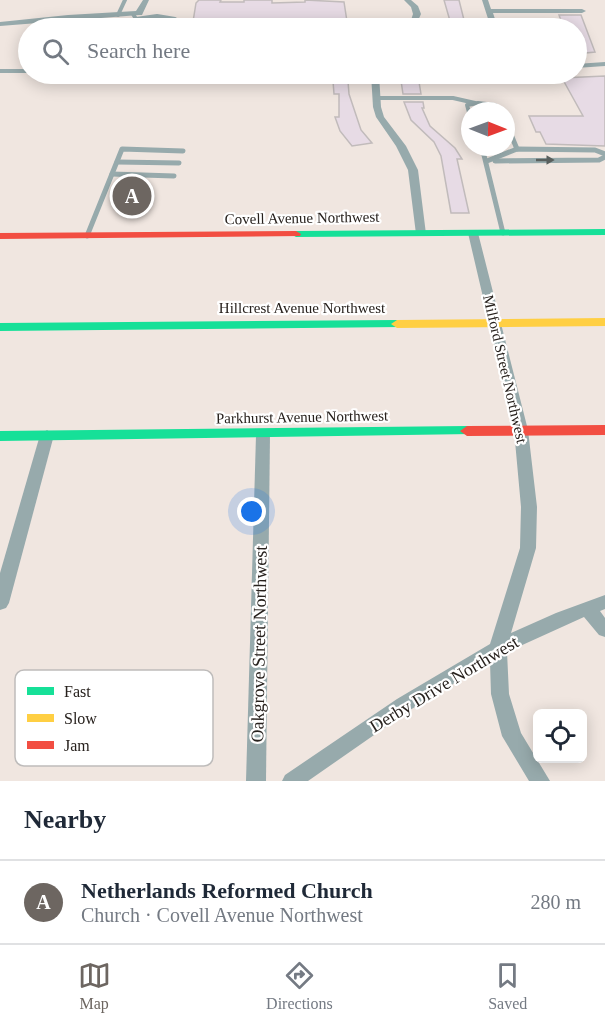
<!DOCTYPE html>
<meta charset="utf-8">
<style>
body{margin:0;font-family:Georgia,serif;background:#f2f2f3;color:#1f2937}
.controls{position:absolute;right:18px;bottom:18px;display:grid;overflow:hidden;border-radius:9px;box-shadow:0 3px 15px #0003}
.controls button{width:54px;height:54px;display:grid;place-items:center;padding:0;border:0;border-bottom:2px solid #e0e1e3;background:#fff;color:#1f2937;font:30px sans-serif}
.compass{position:absolute;left:461px;top:102px;width:54px;height:54px;border-radius:50%;background:#fff;box-shadow:0 3px 15px #0003;rotate:91deg}
.you{position:absolute;left:252px;top:512px;width:21px;height:21px;margin:-15px;border:4px solid #fff;border-radius:50%;background:#1a73e8;box-shadow:0 0 0 9px #1a73e833}
.badge{display:grid;place-items:center;width:39px;height:39px;border-radius:50%;background:#6d6661;color:#fff;font-size:20px;font-weight:700}
.pin{position:absolute;translate:-50% -50%;border:3px solid #fff;box-shadow:0 2px 6px #0006}
.list{margin:0;padding:0;list-style:none}
h2{display:flex;justify-content:space-between;align-items:center;height:78px;margin:0;padding:0 24px;font-size:26px}
h2 small{font-size:20px;font-weight:400;color:#747a83}
.list li{display:grid;grid-template-columns:39px 1fr auto;gap:18px;align-items:center;box-sizing:border-box;height:84px;padding:0 24px;border-top:2px solid #e0e1e3}
.list b{display:block;font-size:22px;white-space:nowrap}
.list p{margin:0;font-size:20px;white-space:nowrap;color:#747a83}
.list em{font-size:20px;font-style:normal;color:#747a83}
.icon{flex:none;width:33px;height:33px;fill:none;stroke:currentColor;stroke-width:2;stroke-linecap:round;stroke-linejoin:round}
.map{position:relative;flex:none;width:605px;height:781px;overflow:hidden}
.search{position:absolute;background:#fff;box-shadow:0 3px 15px #0003;left:18px;right:18px;top:18px;height:66px;display:flex;align-items:center;gap:15px;box-sizing:border-box;padding:0 21px;border-radius:33px;color:#747a83;font-size:22px}
.sheet{height:162px;background:#fff}
nav{display:flex;justify-content:space-around;align-items:center;box-sizing:border-box;height:84px;border-top:2px solid #e0e1e3;background:#fff;font-size:16px;color:#747a83}
nav a{display:grid;justify-items:center;gap:3px}
nav .on{color:#6d6661}
.map>svg:first-child{display:block}
</style>
<div class="map">
<svg width="605" height="781" viewBox="0 0 605 781">
<rect width="100%" height="100%" fill="#f0e6e0"/>
<!-- building -->
<g fill="#e7dbe5" stroke="#c1bbbb" stroke-width="1.5">
<polygon points="199,0 221,0 220,2 244,2 244,0 272,0 272,3 305,2 305,0 344,2 348,28 294,28 278,23 278,28 192,28 196,3"/>
<polygon points="444,0 459,0 466,28 452,28"/>
<polygon points="559,15 581,15 595,52 576,54 576,28 563,26"/>
<polygon points="339,74 341,74 344,81 348,81 349,94 361,130 372,143 352,146 340,131 335,117 339,117 339,94 334,94 333,81 339,81"/>
<polygon points="400,74 414,74 415,82 419,82 421,94 403,94"/>
<polygon points="605,76 605,146 546,144 540,132 536,132 529,116 583,116 562,78"/>
<polygon points="404,102 423,102 424,108 422,108 430,126 455,148 462,159 457,159 469,213 451,213 441,156 434,142 411,120"/>
<polygon points="124,184 149,184 142,208 137,208 136,210 119,210 120,207 115,207"/>
</g>
<g fill="none" stroke-linecap="round" stroke-linejoin="round">
<!-- lane-far1 -->
<g stroke="#97aaac" stroke-width="4">
<polyline points="133,14 136,19"/>
<polyline points="118,15 125,0"/>
<polygon points="157,16 175,19 174,23 157,27 139,25 136,19"/>
<polyline points="377,98 453,98 475,103"/>
<polyline points="470,116 467,105 478,103 495,105 501,111"/>
<polyline points="506,123 507,126"/>
</g>
<!-- lane -->
<g stroke="#97aaac" stroke-width="5">
<polyline points="507,125 517,149"/>
<polyline points="482,147 503,233"/>
<polyline points="487,161 517,149 595,150 605,154"/>
<polyline points="495,161 599,160 605,157"/>
<polyline points="117,162 179,163"/>
<polyline points="112,174 174,176"/>
<polyline points="87,236 122,149 183,151"/>
</g>
<!-- street -->
<g fill="#97aaac" fill-rule="evenodd">
<polygon points="143,0 149,0 142,15 139,15 0,26 0,22 68,15 136,11"/>
<polygon points="404,0 411,0 418,6 421,14 417,23 401,28 392,28 411,20 413,14 411,7"/>
<polygon points="482,0 488,0 491,9 582,9 586,11 582,13 493,13 498,28 491,28"/>
<polygon points="605,62 605,66 576,68 576,64"/>
<rect x="0" y="69" width="28" height="4"/>
<polygon points="121,74 256,74 252,76 125,76"/>
<polygon points="371,74 379,74 381,107 384,117 406,146 418,170 426,234 425,236 417,236 416,234 408,170 396,146 376,117 373,107"/>
<polygon points="473,230 478,233 528,430 537,507 536,548 511,633 556,613 605,595 605,609 600,611 605,618 605,637 599,635 584,617 507,652 509,694 521,733 550,781 529,781 502,736 491,694 490,662 410,710 308,781 282,781 285,775 397,699 490,644 520,548 521,507 514,430 468,233"/>
<polygon points="47,430 54,435 9,603 6,608 0,610 0,573 40,435"/>
<polygon points="263,430 270,435 266,781 246,781 256,435"/>
</g>
<!-- fast -->
<g fill="#16e098" fill-rule="evenodd">
<polygon points="605,229 605,235 296,237 291,234 296,231"/>
<polygon points="397,320 403,324 401,327 0,331 0,323"/>
<polygon points="467,426 472,428 474,431 472,434 0,441 0,431"/>
</g>
<!-- slow -->
<polygon fill="#ffcf43" fill-rule="evenodd" points="605,318 605,326 397,328 391,324 397,320"/>
<!-- jam -->
<g fill="#f24e42" fill-rule="evenodd">
<polygon points="296,231 301,234 300,236 0,239 0,233"/>
<polygon points="605,425 605,435 467,436 460,431 467,426"/>
</g>
</g>
<!-- one-way arrows -->
<defs><path id="oneway-solid" d="M-6-.8H1V-3.2L6.5 0L1 3.2V.8H-6Z" transform="scale(1.5)"/></defs>
<use fill="#595f5d" href="#oneway-solid" transform="translate(545 160)"/>
<g text-anchor="middle" dominant-baseline="central" stroke-width="4.5" stroke-linejoin="round" paint-order="stroke">
<!-- street labels -->
<g font-size="15" fill="#27211d" stroke="#fff">
<text transform="translate(302 218) rotate(-1)">Covell Avenue Northwest</text>
<text x="302" y="308">Hillcrest Avenue Northwest</text>
<text transform="translate(505 369) rotate(77)">Milford Street Northwest</text>
<text transform="translate(302 417) rotate(-1)">Parkhurst Avenue Northwest</text>
</g>
<!-- near-street labels -->
<g font-size="18" fill="#27211d" stroke="#fff">
<text transform="translate(259 644) rotate(-89)">Oakgrove Street Northwest</text>
<text transform="translate(444 684) rotate(-31)">Derby Drive Northwest</text>
</g>
</g>
<!-- legend -->
<rect x="15" y="670" width="198" height="96" rx="9" fill="#fff" stroke="#bebcbb" stroke-width="1.5"/>
<rect x="27" y="687" width="27" height="8" fill="#16e098"/>
<rect x="27" y="714" width="27" height="8" fill="#ffcf43"/>
<rect x="27" y="741" width="27" height="8" fill="#f24e42"/>
<g font-size="16" fill="#27211d">
<text x="64" y="697">Fast</text>
<text x="64" y="724">Slow</text>
<text x="64" y="751">Jam</text>
</g>
</svg>
<div class="controls">
<button><svg class="icon" aria-label="locate" viewBox="0 0 24 24"><circle cx="12" cy="12" r="6"/><path d="M12 2v4M12 18v4M2 12h4M18 12h4"/></svg></button>
</div>
<svg class="compass" viewBox="-18 -18 36 36"><path d="M0-13l5 13h-10z" fill="#e53935"/><path d="M0 13l5-13h-10z" fill="#747a83"/></svg>
<div class="you"></div>
<div class="pin badge" style="left:132px;top:196px">A</div>
<div class="search"><svg class="icon" aria-label="search" viewBox="0 0 24 24"><circle cx="10" cy="10" r="6"/><path d="M15 15l6 6"/></svg>Search here</div>
</div>
<section class="sheet">
<h2>Nearby<small></small></h2>
<ul class="list">
<li><span class="badge">A</span><div><b>Netherlands Reformed Church</b><p>Church · Covell Avenue Northwest</p></div><em>280 m</em></li>
</ul>
</section>
<nav>
<a class="on"><svg class="icon" aria-label="map" viewBox="0 0 24 24"><path d="M3 6l6-2 6 2 6-2v14l-6 2-6-2-6 2zM9 4v14M15 6v14"/></svg>Map</a>
<a><svg class="icon" aria-label="directions" viewBox="0 0 24 24"><path d="M12 3l9 9-9 9-9-9zM9 14v-3h6M13 9l2 2-2 2"/></svg>Directions</a>
<a><svg class="icon" aria-label="saved" viewBox="0 0 24 24"><path d="M7 4h10v16l-5-4-5 4z"/></svg>Saved</a>
</nav>
